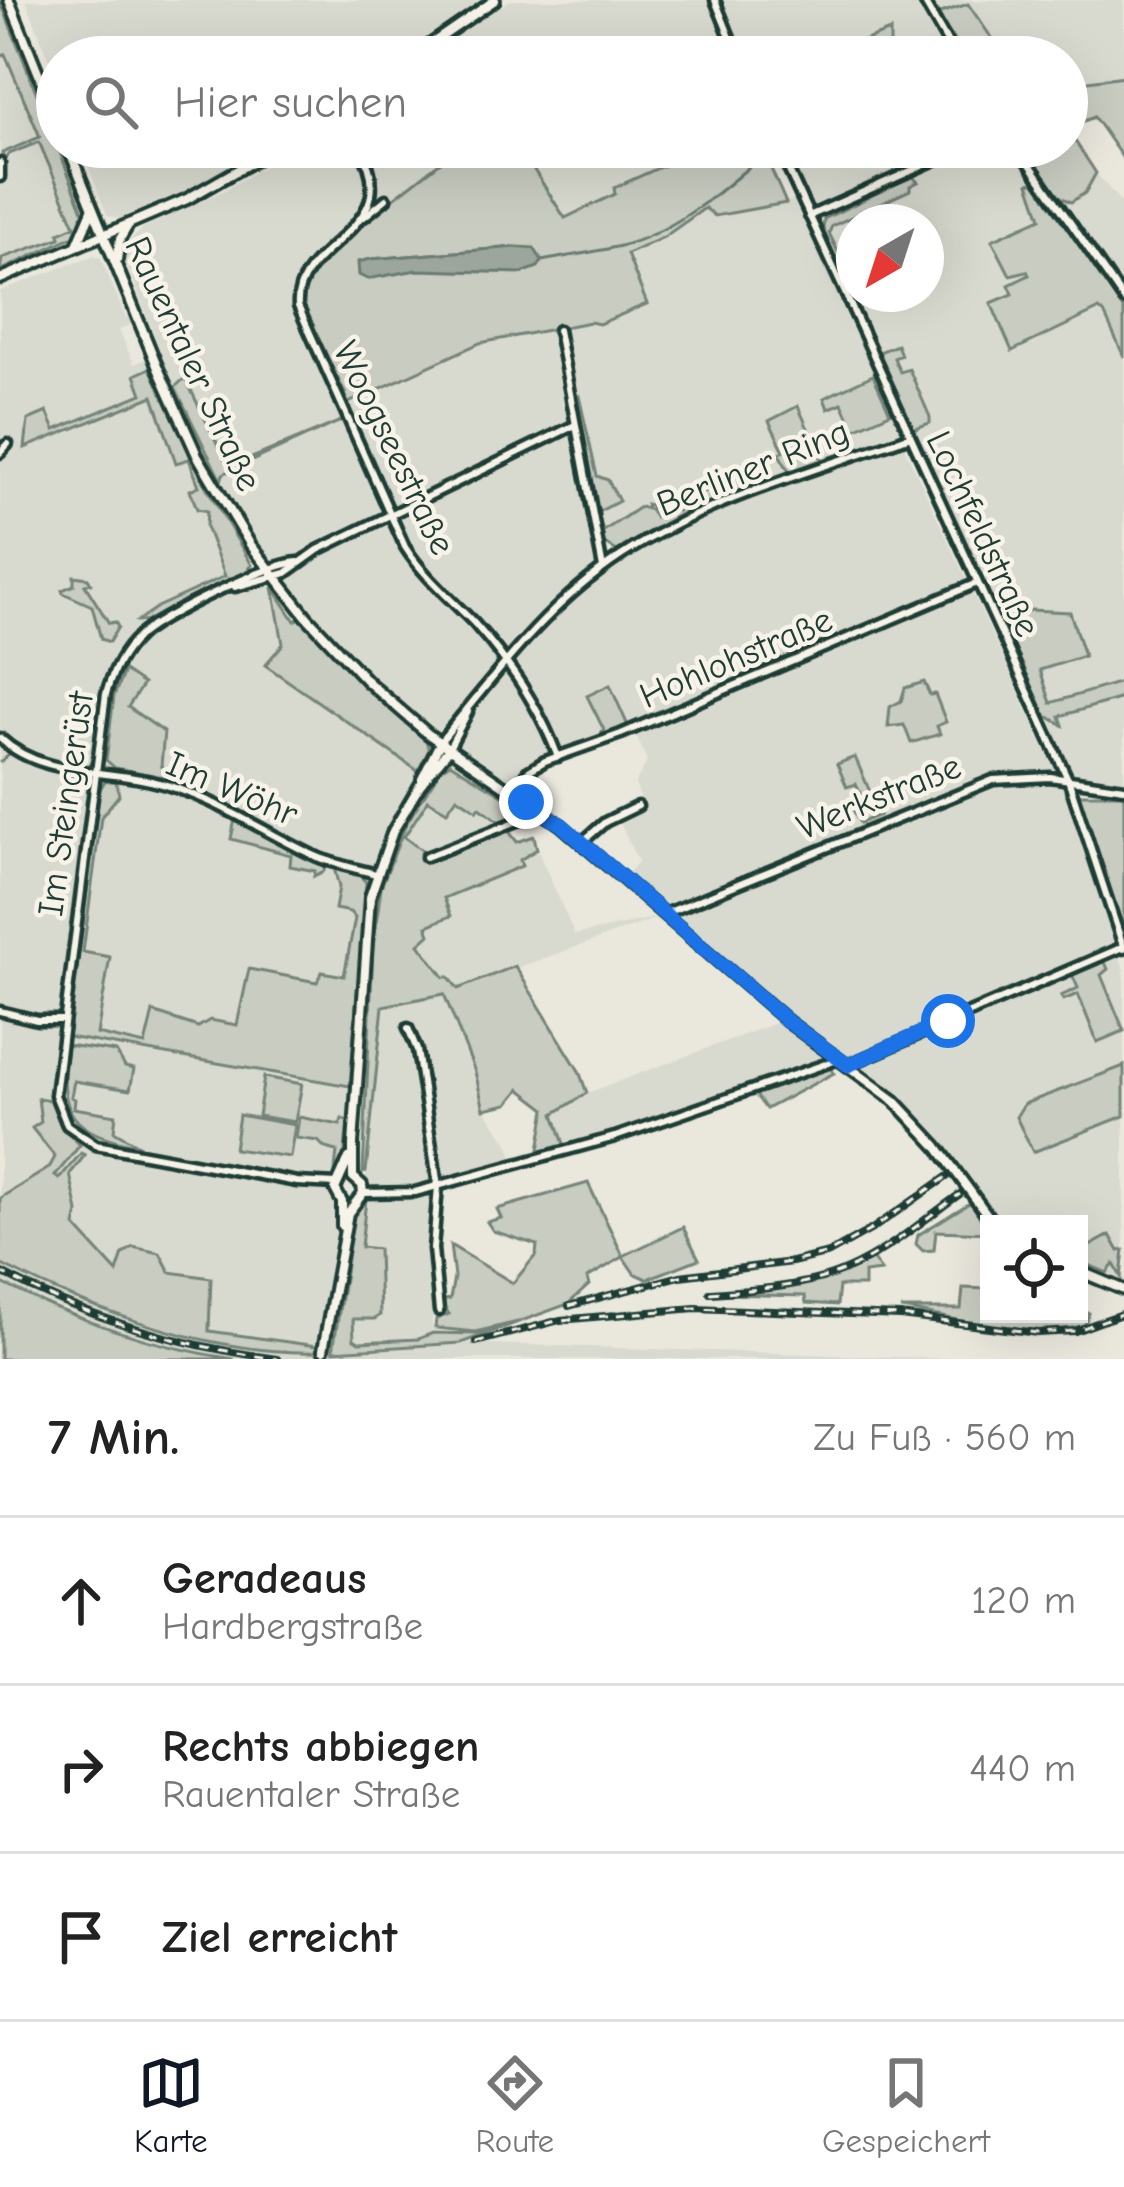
<!DOCTYPE html>
<html lang="de">
<meta charset="utf-8">
<style>
body{margin:0;font-family:"Comic Neue",sans-serif;background:#f2f2f2;color:#222}
.controls{position:absolute;right:36px;bottom:36px;display:grid;overflow:hidden;border-radius:0px;box-shadow:0 12px 48px #0002}
.controls button{width:108px;height:108px;display:grid;place-items:center;padding:0;border:0;border-bottom:3px solid #e0e0e0;background:#fff;color:#222;font:60px sans-serif}
.compass{position:absolute;left:836px;top:204px;width:108px;height:108px;border-radius:50%;background:#fff;box-shadow:0 12px 48px #0002;rotate:219deg}
.stop{position:absolute;width:36px;height:36px;margin:-27px;border:9px solid #1a73e8;border-radius:50%;background:#fff}
.stop.end{background:#1a73e8;border-color:#fff;box-shadow:0 3px 12px #0008}
.list{margin:0;padding:0;list-style:none}
h2{display:flex;justify-content:space-between;align-items:center;height:156px;margin:0;padding:0 48px;font-size:51px}
h2 small{font-size:39px;font-weight:400;color:#767676}
.list li{display:grid;grid-template-columns:78px 1fr auto;gap:36px;align-items:center;box-sizing:border-box;height:168px;padding:0 48px;border-top:3px solid #e0e0e0}
.list b{display:block;font-size:45px;white-space:nowrap}
.list p{margin:0;font-size:39px;white-space:nowrap;color:#767676}
.list em{font-size:39px;font-style:normal;color:#767676}
.icon{flex:none;width:66px;height:66px;fill:none;stroke:currentColor;stroke-width:2;stroke-linecap:round;stroke-linejoin:round}
.map{position:relative;flex:none;width:1124px;height:1359px;overflow:hidden}
.search{position:absolute;background:#fff;box-shadow:0 12px 48px #0002;left:36px;right:36px;top:36px;height:132px;display:flex;align-items:center;gap:30px;box-sizing:border-box;padding:0 42px;border-radius:66px;color:#767676;font-size:45px}
.sheet{height:660px;background:#fff}
nav{display:flex;justify-content:space-around;align-items:center;box-sizing:border-box;height:168px;border-top:3px solid #e0e0e0;background:#fff;font-size:33px;color:#767676}
nav a{display:grid;justify-items:center;gap:6px}
nav .on{color:#111827}
.map>svg:first-child{display:block}
</style>
<div class="map">
<svg width="1124" height="1359" viewBox="0 0 1124 1359">
<rect width="100%" height="100%" fill="#eae8dd"/>
<filter id="ink" filterUnits="userSpaceOnUse"><feTurbulence type="fractalNoise" baseFrequency=".00833" numOctaves="2"/><feDisplacementMap in="SourceGraphic" scale="24" xChannelSelector="R" yChannelSelector="G"/><feConvolveMatrix kernelMatrix="1 2 1 2 8 2 1 2 1" color-interpolation-filters="sRGB"/></filter>
<g filter="url(#ink)">
<!-- built -->
<g fill="#d9dacf" fill-rule="evenodd">
<polygon points="26,0 484,0 400,57 57,57 57,82"/>
<polygon points="510,0 708,0 732,57 426,57"/>
<polygon points="720,0 920,0 950,57 743,57"/>
<polygon points="930,0 1124,0 1124,76 1067,84 1067,57 1005,57 968,5 937,14"/>
<polygon points="0,39 81,230 59,248 0,273"/>
<polygon points="81,147 269,147 224,174 119,219 107,215"/>
<polygon points="295,147 460,147 354,229 313,335 345,405 480,343 552,329 573,415 570,424 597,567 558,601 506,660 418,563 392,514 274,569 218,482 166,379 170,376 125,260 128,243 143,228 225,190"/>
<polygon points="519,147 726,147 564,219"/>
<path d="M 782,147 L 1013,147 L 1124,311 L 1124,785 L 1077,776 L 1069,768 L 912,427 L 680,514 L 617,551 L 604,543 L 561,330 L 591,322 L 599,324 L 647,304 L 627,255 L 664,237 L 706,208 L 786,203 L 804,196 ZM 854,222 L 926,222 L 926,294 L 854,294 Z"/>
<polygon points="1096,173 1124,206 1124,296 1054,197 1071,202 1085,193"/>
<polygon points="94,255 101,258 126,318 130,317 132,324 119,330 134,364 146,359 150,368 135,375 143,393 54,430 47,412 29,419 25,447 152,395 176,462 189,458 200,487 191,490 207,511 206,527 226,576 157,607 139,621 144,622 116,655 103,683 92,767 37,758 0,731 0,291"/>
<polygon points="904,446 1067,795 1124,969 1124,1281 1079,1264 1079,1224 1002,1224 940,1144 893,1094 789,1018 626,876 638,862 617,816 643,806 635,784 647,761 633,729 545,760 521,777 514,790 448,745 510,664 568,600 597,576 689,524 828,469"/>
<polygon points="389,519 426,579 467,619 502,663 445,743 349,658 278,572"/>
<polygon points="272,575 319,633 441,746 389,830 376,866 364,935 352,1144 344,1174 337,1180 310,1180 109,1144 90,1138 70,1122 60,1104 59,1084 76,947 110,695 117,674 137,642 150,631"/>
<polygon points="0,743 23,761 93,774 50,1093 58,1116 69,1132 87,1146 308,1183 336,1194 343,1202 340,1240 322,1351 461,1343 962,1359 234,1359 198,1354 118,1331 0,1282 0,1264 118,1313 193,1336 295,1352 317,1346 209,1331 211,1278 169,1272 118,1273 75,1226 69,1178 84,1156 80,1154 58,1179 48,1168 0,1198"/>
<polygon points="445,749 496,784 545,813 535,821 480,840 480,843 424,860 423,851 395,832"/>
<polygon points="537,849 575,935 658,917 756,1000 779,1022 819,1050 820,1059 596,1140 565,1147 554,1114 587,1093 778,1022 658,918 458,989 444,978 419,943 430,934 427,926 444,898 521,867 520,860"/>
<polygon points="444,994 475,1072 484,1109 507,1141 514,1159 417,1185 371,1186 365,1179 382,1006"/>
<polygon points="436,1188 430,1247 436,1310 432,1319 433,1333 418,1339 359,1342 354,1339 353,1319 375,1319 377,1249 361,1248 369,1197"/>
</g>
<!-- green -->
<g fill="#c8ccc1" stroke="#74847a" stroke-width="3" fill-rule="evenodd">
<polygon points="0,0 85,216 78,234 0,271 2,258 60,238 59,233 75,226 39,142 9,154 4,160 2,153 40,137 5,54 0,55"/>
<polygon points="968,4 1005,57 965,57 937,14"/>
<polygon points="890,31 890,51 898,57 821,57"/>
<polygon points="1124,76 1124,160 1094,117 1067,128 1067,84"/>
<polygon points="1067,129 1096,173 1085,193 1071,202 1057,195 1025,147 1067,147"/>
<path d="M 460,147 L 519,147 L 565,218 L 615,194 L 614,188 L 705,147 L 772,147 L 777,158 L 768,162 L 786,203 L 715,216 L 705,208 L 664,237 L 627,254 L 647,304 L 599,324 L 590,322 L 480,343 L 344,405 L 340,396 L 345,393 L 303,309 L 298,290 L 302,278 L 354,229 ZM 516,247 C 457,267 433,279 371,259 Z"/>
<polygon points="912,176 918,182 910,186 910,190 832,226 829,233 842,260 838,262 823,230 824,219"/>
<polygon points="1036,181 1124,311 1124,357 1104,313 1098,310 1012,351 991,303 1013,294 1009,285 1029,275 1027,271 1010,275 992,240 1041,218 1029,183"/>
<polygon points="897,345 901,355 894,358 900,372 909,369 930,417 930,423 913,429 879,352"/>
<polygon points="150,368 204,483 252,565 246,572 144,622 137,621 157,607 225,576 206,527 207,511 197,509 190,490 199,486 189,459 176,463 153,396 25,448 28,420 47,412 55,430 142,394 135,375"/>
<polygon points="873,375 890,413 854,429 842,403 828,409 824,398"/>
<polygon points="185,378 225,459 237,464 341,421 223,474 221,481 175,387"/>
<polygon points="579,396 597,476 608,480 619,501 598,512 574,400"/>
<polygon points="798,406 822,460 790,473 779,454 784,451 769,421"/>
<polygon points="754,467 762,483 680,514 617,551 604,543 602,532 640,507 647,509 646,504 654,506 650,509 655,517 674,508 677,511 686,501"/>
<polygon points="74,576 88,578 91,583 85,585 109,623 115,622 118,627 109,642 101,639 92,606 63,593 62,590 74,585"/>
<polygon points="273,587 295,621 300,618 350,672 426,740 429,750 418,771 265,665 283,644"/>
<polygon points="1030,610 1070,612 1084,656 1040,670 1051,703 1124,681 1122,698 1060,716 1063,725 1045,715 1002,620"/>
<polygon points="124,671 143,684 128,707 164,732 161,766 171,771 169,778 115,768 106,760 114,696"/>
<polygon points="924,682 930,695 935,694 946,722 937,726 940,734 911,743 904,725 888,727 890,707 901,701 905,688"/>
<polygon points="610,685 628,726 598,738 604,730 587,696"/>
<polygon points="855,757 880,815 860,823 854,811 865,805 856,784 847,787 837,764"/>
<polygon points="450,763 531,812 503,824 480,807 477,810 457,797 447,811 428,800 404,837 423,851 425,860 479,843 479,840 508,830 517,842 534,836 537,849 520,860 522,866 444,898 451,916 427,926 430,934 419,944 444,977 449,977 458,989 515,966 579,1071 587,1093 554,1114 565,1147 538,1155 546,1109 520,1089 508,1104 484,1109 475,1072 444,994 383,1006 366,1172 363,1173 373,948 381,887 406,824 441,769"/>
<polygon points="105,781 116,781 119,795 101,817 83,952 110,957 97,1034 145,1045 153,1012 198,1027 210,1020 237,1025 249,969 317,982 322,972 344,976 355,918 350,912 335,909 339,887 334,868 359,875 366,882 350,1086 68,1037 100,789"/>
<polygon points="1078,794 1124,794 1124,941"/>
<polygon points="235,819 325,866 324,871 314,876 315,871 290,866 291,855 231,839"/>
<polygon points="1104,960 1108,969 1101,975 1124,1031 1097,1042 1078,994 1063,1000 1061,996 1078,988 1072,974"/>
<path d="M 67,1045 L 116,1052 L 125,1067 L 134,1069 L 130,1090 L 74,1081 L 71,1097 L 75,1099 L 74,1108 L 116,1115 L 114,1131 L 140,1146 C 72,1133 57,1116 67,1045 Z"/>
<polygon points="1124,1066 1124,1116 1033,1152 1016,1117 1024,1104"/>
<polygon points="830,1068 834,1073 766,1109 757,1097 759,1089"/>
<polygon points="264,1077 302,1084 295,1122 258,1116"/>
<path d="M 38,1098 L 51,1100 L 60,1124 L 80,1145 L 55,1176 L 59,1179 L 81,1153 L 85,1155 L 70,1174 L 78,1212 L 75,1226 L 117,1272 L 123,1254 L 133,1247 L 160,1253 L 170,1272 L 211,1278 L 209,1331 L 317,1346 L 316,1352 C 213,1355 90,1310 0,1264 L 0,1198 L 49,1168 L 55,1157 L 32,1128 L 41,1122 Z"/>
<polygon points="239,1115 295,1125 290,1157 234,1149"/>
<polygon points="299,1117 340,1125 342,1119 348,1121 343,1170 335,1171 337,1151 325,1148 318,1141 296,1138"/>
<polygon points="588,1183 623,1256 683,1227 699,1259 647,1279 634,1273 623,1257 587,1278 589,1285 568,1304 461,1343 333,1351 354,1212 366,1200 361,1247 378,1249 380,1315 375,1319 353,1319 354,1339 359,1342 418,1339 433,1333 477,1334 518,1322 475,1332 435,1328 436,1319 449,1314 440,1301 450,1299 454,1277 450,1245 513,1283 536,1255 537,1245 493,1231 487,1222 501,1218 497,1209"/>
<polygon points="971,1202 989,1233 936,1231 934,1250 923,1251 916,1244 918,1235"/>
<polygon points="1110,1235 1119,1251 1124,1250 1121,1277 1114,1264 1107,1273 1079,1261 1079,1252"/>
<path d="M 872,1258 L 881,1271 L 864,1273 L 864,1286 L 839,1286 L 837,1305 L 806,1303 L 805,1296 L 718,1294 C 772,1288 824,1286 872,1258 Z"/>
<path d="M 0,1282 C 73,1319 153,1347 234,1359 L 0,1359 Z"/>
<path d="M 963,1288 L 989,1289 L 989,1314 L 1079,1314 L 1079,1300 L 1079,1308 L 1089,1313 L 1085,1325 C 1028,1342 958,1318 901,1309 L 961,1309 Z"/>
</g>
<!-- water -->
<polygon fill="#9ca69c" stroke="#6a7c72" stroke-width="3" points="516,247 534,248 542,261 538,267 522,273 417,270 367,279 359,275 358,262 371,259"/>
<g fill="none" stroke-linecap="round" stroke-linejoin="round">
<!-- stream -->
<g stroke="#6a7c72" stroke-width="3">
<path d="M 542,261 C 570,255 600,252 628,244 C 679,228 724,189 764,154"/>
<polyline points="0,762 19,745"/>
</g>
<!-- minor casing -->
<g stroke="#1f3d34" stroke-width="15">
<g id="minor">
<polyline points="715,0 738,57"/>
<polyline points="923,0 956,57"/>
<path d="M 359,147 C 410,231 293,242 298,306 L 405,547 C 424,577 450,598 474,623 C 509,662 540,708 558,757"/>
<polyline points="778,147 1068,779 1124,949"/>
<polyline points="1018,147 1124,300"/>
<polyline points="0,163 0,177"/>
<polyline points="809,216 965,147"/>
<polyline points="364,217 386,199"/>
<polyline points="558,330 603,568"/>
<polyline points="0,453 8,444"/>
<path d="M 298,562 C 268,564 159,616 138,637 C 122,652 112,673 106,694 L 55,1095 L 67,1125 L 96,1145 L 297,1182 L 337,1184"/>
<polyline points="235,587 286,573 318,550 573,426"/>
<path d="M 0,738 C 40,776 100,769 151,781 C 211,795 258,829 313,855 C 332,864 355,868 376,874"/>
<path d="M 440,742 C 488,684 536,619 597,573 C 687,504 803,475 908,437"/>
<polyline points="449,748 468,712"/>
<polyline points="519,783 527,772 545,761 621,734 977,583"/>
<polyline points="581,843 605,822 638,806"/>
<polyline points="426,857 543,811"/>
<polyline points="664,914 993,780 1050,777 1124,788"/>
<polyline points="0,1011 37,1020 63,1020"/>
<polyline points="408,1028 417,1050 438,1186 433,1249 439,1311"/>
<polyline points="848,1065 1123,947"/>
<polyline points="363,1193 415,1192 615,1137 837,1060"/>
</g>
</g>
<!-- tertiary casing -->
<g stroke="#1f3d34" stroke-width="16">
<g id="tertiary">
<polyline points="9,0 57,119"/>
<polyline points="412,57 495,0"/>
<polyline points="68,147 158,368 197,455 250,544 307,617 368,682 428,734 561,825 787,1021 895,1101 937,1146 994,1224"/>
<polyline points="77,245 92,210"/>
<polyline points="117,260 120,239 129,224"/>
<polyline points="0,279 187,199 278,147"/>
<polyline points="422,779 440,743"/>
<polyline points="342,1226 342,1202 335,1189 349,1158"/>
<polyline points="1079,1271 1124,1290"/>
<polyline points="323,1350 348,1213 363,1193 362,1185 353,1177 353,1145 370,897 393,831 420,785 449,749"/>
</g>
</g>
<!-- minor -->
<use href="#minor" stroke="#f7f3e8" stroke-width="6"/>
<!-- tertiary -->
<use href="#tertiary" stroke="#f7f3e8" stroke-width="8"/>
<!-- rail casing -->
<g stroke="#1f3d34" stroke-width="8">
<g id="rail">
<path d="M 0,1272 C 88,1319 179,1346 277,1359"/>
<path d="M 710,1293 C 750,1290 793,1288 832,1275 C 879,1259 919,1223 960,1194"/>
<polyline points="569,1306 680,1276 792,1262 829,1253 872,1229 948,1176"/>
<polyline points="476,1342 560,1320 695,1308 900,1316 1038,1333 1075,1331 1124,1313"/>
</g>
</g>
<!-- rail -->
<use href="#rail" stroke="#f7f3e8" stroke-width="3" stroke-dasharray="9" stroke-linecap="butt"/>
</g>
</g>
<g fill="none" stroke-linecap="round" stroke-linejoin="round" filter="url(#ink)">
<!-- route -->
<polyline stroke="#1a73e8" stroke-width="15" points="526,802 562,825 787,1021 848,1065 948,1021"/>
</g>
<g text-anchor="middle" dominant-baseline="central" stroke-width="9" stroke-linejoin="round" paint-order="stroke">
<!-- street labels -->
<g font-size="36" fill="#1f3d34" stroke="#f7f3e8">
<text transform="translate(193 364) rotate(65)">Rauentaler Straße</text>
<text transform="translate(394 448) rotate(64)">Woogseestraße</text>
<text transform="translate(753 468) rotate(-22)">Berliner Ring</text>
<text transform="translate(983 534) rotate(65)">Lochfeldstraße</text>
<text transform="translate(736 658) rotate(-23)">Hohlohstraße</text>
<text transform="translate(232 789) rotate(23)">Im Wöhr</text>
<text transform="translate(879 797) rotate(-22)">Werkstraße</text>
<text transform="translate(66 804) rotate(-82)">Im Steingerüst</text>
</g>
</g>
</svg>
<div class="controls">
<button><svg class="icon" aria-label="locate" viewBox="0 0 24 24"><circle cx="12" cy="12" r="6"/><path d="M12 2v4M12 18v4M2 12h4M18 12h4"/></svg></button>
</div>
<svg class="compass" viewBox="-18 -18 36 36"><path d="M0-13l5 13h-10z" fill="#e53935"/><path d="M0 13l5-13h-10z" fill="#767676"/></svg>
<div class="stop" style="left:948px;top:1021px"></div>
<div class="stop end" style="left:526px;top:802px"></div>
<div class="search"><svg class="icon" aria-label="search" viewBox="0 0 24 24"><circle cx="10" cy="10" r="6"/><path d="M15 15l6 6"/></svg>Hier suchen</div>
</div>
<section class="sheet">
<h2>7 Min.<small>Zu Fuß · 560 m</small></h2>
<ul class="list">
<li><svg class="icon" aria-label="ahead" viewBox="0 0 24 24"><path d="M12 20V5M6 11l6-6 6 6"/></svg><div><b>Geradeaus</b><p>Hardbergstraße</p></div><em>120 m</em></li>
<li><svg class="icon" aria-label="right" viewBox="0 0 24 24"><path d="M7 20v-9h11M14 6l5 5-5 5"/></svg><div><b>Rechts abbiegen</b><p>Rauentaler Straße</p></div><em>440 m</em></li>
<li><svg class="icon" aria-label="arrive" viewBox="0 0 24 24"><path d="M6 21V4h12l-3 4 3 4H6"/></svg><div><b>Ziel erreicht</b></div></li>
</ul>
</section>
<nav>
<a class="on"><svg class="icon" aria-label="map" viewBox="0 0 24 24"><path d="M3 6l6-2 6 2 6-2v14l-6 2-6-2-6 2zM9 4v14M15 6v14"/></svg>Karte</a>
<a><svg class="icon" aria-label="directions" viewBox="0 0 24 24"><path d="M12 3l9 9-9 9-9-9zM9 14v-3h6M13 9l2 2-2 2"/></svg>Route</a>
<a><svg class="icon" aria-label="saved" viewBox="0 0 24 24"><path d="M7 4h10v16l-5-4-5 4z"/></svg>Gespeichert</a>
</nav>
